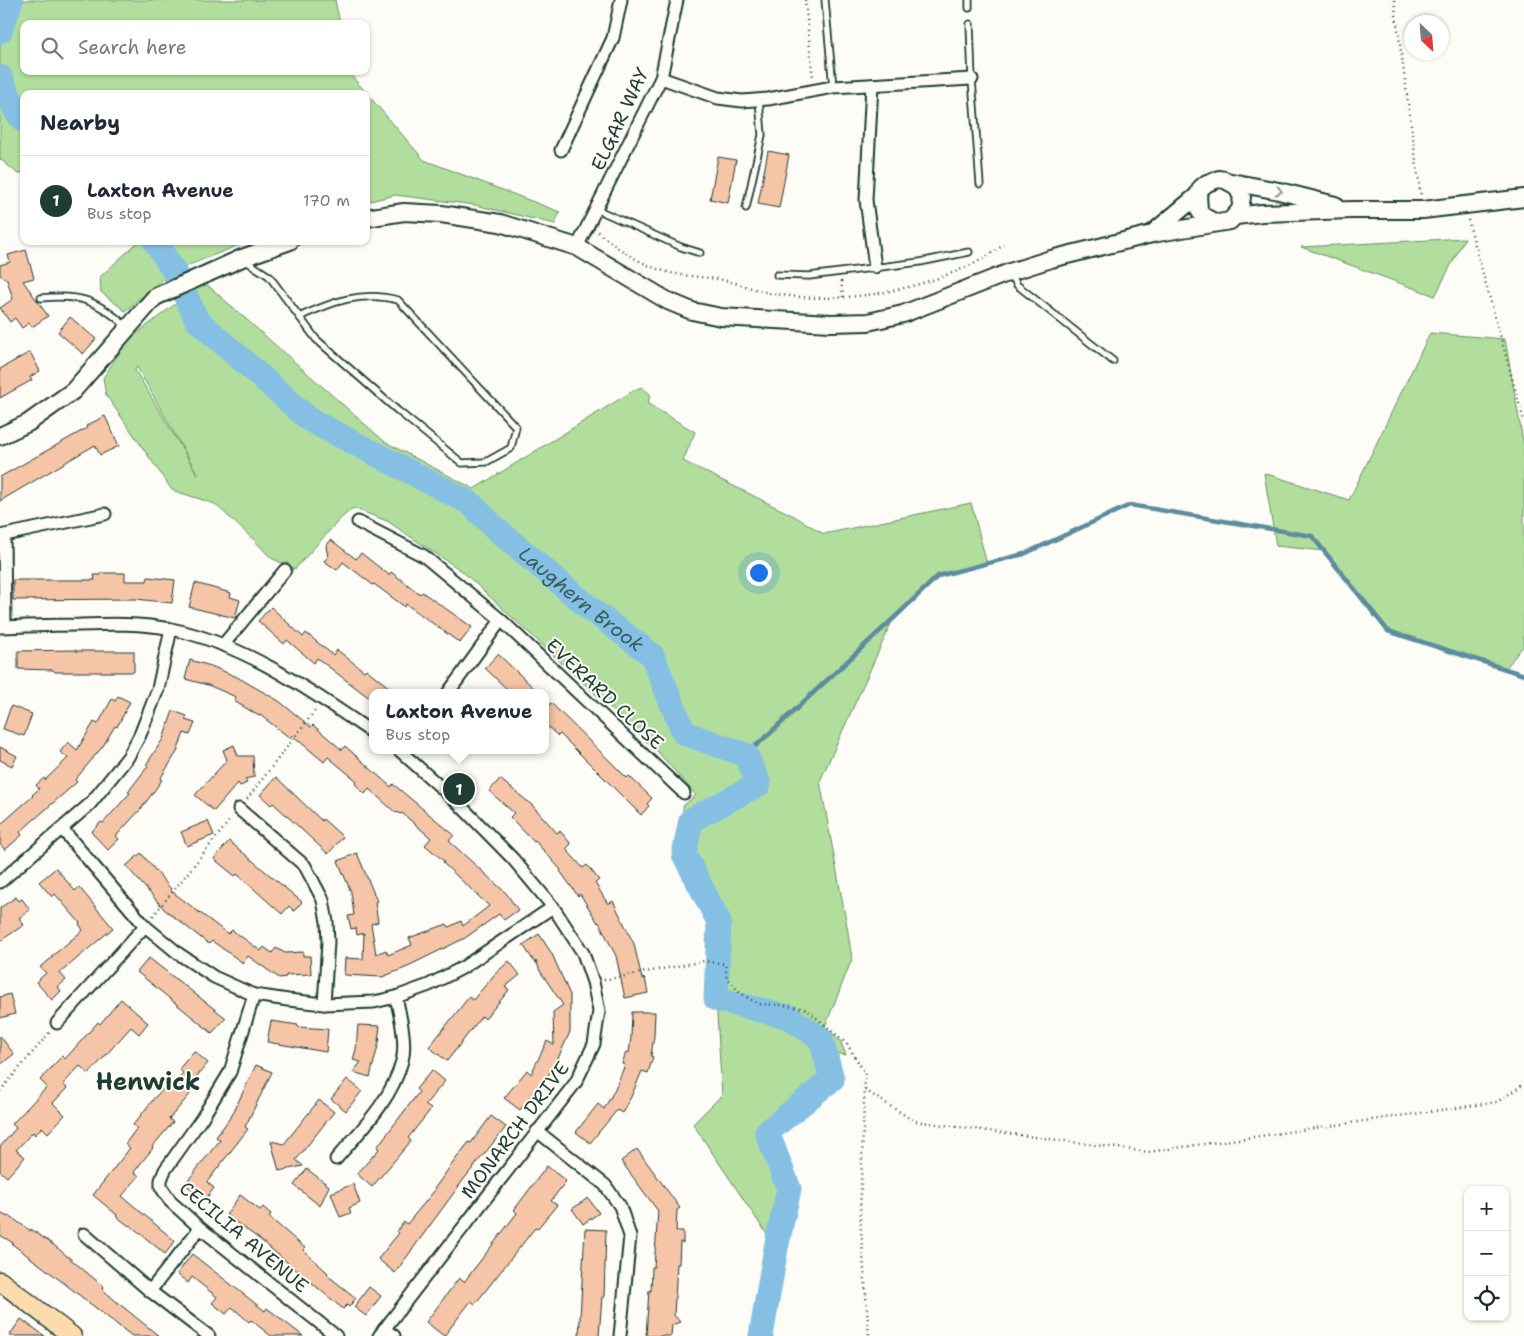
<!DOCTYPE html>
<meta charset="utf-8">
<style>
body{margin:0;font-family:"Shantell Sans",sans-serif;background:#f6f6f7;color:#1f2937}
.controls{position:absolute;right:15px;bottom:15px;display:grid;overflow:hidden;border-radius:10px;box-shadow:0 1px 4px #0004}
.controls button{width:45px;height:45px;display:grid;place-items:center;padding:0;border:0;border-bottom:1px solid #e0e1e3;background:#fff;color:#1f2937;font:25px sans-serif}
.compass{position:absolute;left:1404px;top:15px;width:45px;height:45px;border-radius:50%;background:#fff;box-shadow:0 1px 4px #0004;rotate:155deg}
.you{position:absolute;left:758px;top:572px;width:18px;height:18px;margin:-12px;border:4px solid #fff;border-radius:50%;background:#1a73e8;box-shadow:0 0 0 8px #1a73e833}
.badge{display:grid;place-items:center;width:32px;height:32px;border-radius:50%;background:#1f3d34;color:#fff;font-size:16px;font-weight:700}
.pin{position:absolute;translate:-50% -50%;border:2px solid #fff;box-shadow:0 1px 5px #0006}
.popup{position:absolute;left:369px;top:689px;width:180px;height:65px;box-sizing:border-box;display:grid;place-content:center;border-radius:10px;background:#fff;filter:drop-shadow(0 1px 4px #0005);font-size:16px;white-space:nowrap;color:#747a83}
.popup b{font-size:19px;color:#1f2937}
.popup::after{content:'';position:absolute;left:50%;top:100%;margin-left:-10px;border:10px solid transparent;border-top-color:#fff}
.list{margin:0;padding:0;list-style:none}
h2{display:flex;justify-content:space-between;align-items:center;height:65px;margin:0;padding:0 20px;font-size:21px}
h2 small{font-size:16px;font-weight:400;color:#747a83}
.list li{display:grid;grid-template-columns:32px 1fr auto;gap:15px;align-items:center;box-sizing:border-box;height:90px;padding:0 20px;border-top:1px solid #e0e1e3}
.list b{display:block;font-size:19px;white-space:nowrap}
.list p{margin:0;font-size:16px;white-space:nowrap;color:#747a83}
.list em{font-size:16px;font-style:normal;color:#747a83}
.icon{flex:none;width:28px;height:28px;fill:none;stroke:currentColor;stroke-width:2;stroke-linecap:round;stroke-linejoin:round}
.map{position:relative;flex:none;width:1524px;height:1336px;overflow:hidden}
.search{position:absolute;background:#fff;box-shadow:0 1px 4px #0004;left:20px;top:20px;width:350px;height:55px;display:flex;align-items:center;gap:12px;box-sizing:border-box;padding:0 18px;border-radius:10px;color:#747a83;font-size:19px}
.panel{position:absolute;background:#fff;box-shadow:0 1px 4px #0004;left:20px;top:90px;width:350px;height:155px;border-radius:10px}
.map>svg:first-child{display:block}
</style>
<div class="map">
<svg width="1524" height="1336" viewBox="0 0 1524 1336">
<rect width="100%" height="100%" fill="#fdfcf7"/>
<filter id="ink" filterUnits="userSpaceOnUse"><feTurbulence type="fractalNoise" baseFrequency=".02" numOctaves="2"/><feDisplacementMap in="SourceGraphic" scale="10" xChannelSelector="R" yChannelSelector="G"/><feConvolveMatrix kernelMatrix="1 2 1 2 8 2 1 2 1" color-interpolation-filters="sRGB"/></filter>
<g filter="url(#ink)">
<!-- green -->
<g fill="#b1de9c" stroke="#688e68" fill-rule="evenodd">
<polygon points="0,0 335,0 340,24 24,24 24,71 350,71 350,74 424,160 560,212 555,224 475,205 395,195 366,202 366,94 24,94 24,172 18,174 0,159"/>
<polygon points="1465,238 1435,296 1301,247"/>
<polygon points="139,241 249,241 174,271 125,311 101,292 100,277"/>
<path d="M 204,282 L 385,442 L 474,489 L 636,389 L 642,387 L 650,394 L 648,404 L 695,432 L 683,461 L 794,516 L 824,534 L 971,503 L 987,564 L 938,576 L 893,619 L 820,781 L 847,926 L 852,959 L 825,1027 L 840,1040 L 846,1055 L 835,1053 L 832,1079 L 768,1132 L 789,1189 L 776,1248 L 693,1124 L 722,1095 L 716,999 L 719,922 L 684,854 L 683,806 L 696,795 L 657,751 L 462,571 L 387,521 L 353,508 L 340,519 L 295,569 L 271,558 L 255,541 L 215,504 L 172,490 L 106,395 L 103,378 L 127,341 ZM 137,367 L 198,475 L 135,370 ZM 859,651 L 775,732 L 754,749 Z"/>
<polygon points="1430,333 1505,339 1524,447 1524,645 1505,669 1388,631 1324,551 1276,546 1264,473 1349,500"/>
</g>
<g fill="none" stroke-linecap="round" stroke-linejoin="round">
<!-- stream -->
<polyline stroke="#5c8c9e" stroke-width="4.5" points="746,755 893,619 938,576 1024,554 1130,505 1312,536 1388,631 1524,675"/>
<!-- river -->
<g stroke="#85c0e4" stroke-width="25">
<polyline points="0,31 11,0"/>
<polyline points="0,77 17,113 24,121"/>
<path id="s1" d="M 155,241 L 174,271 L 197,320 L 310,420 L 470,503 L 495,528 L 593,611 L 652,655 L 684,733 L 746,755 L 759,784 L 691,820 L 684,854 L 719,922 L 716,999 L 789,1017 L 821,1039 L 832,1079 L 767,1132 L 789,1189 L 776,1248 L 761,1336"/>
</g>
</g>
<!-- building -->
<g fill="#f6c4a7" stroke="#1f3d34">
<polygon points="768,151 789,155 779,208 758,204"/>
<polygon points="718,157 736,160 728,203 710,199"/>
<polygon points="26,250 34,278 23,281 48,316 32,327 29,323 22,328 15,318 10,322 0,308 13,299 7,280 0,275 0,265 10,262 8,255"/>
<polygon points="70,317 96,339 83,354 58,332"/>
<polygon points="30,352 40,371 30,377 32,380 0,398 0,369"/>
<polygon points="105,416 119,446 100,455 95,445 0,501 0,477 87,428 86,426"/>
<polygon points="331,540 356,559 361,553 389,575 391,572 420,594 422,592 472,627 460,643 406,604 405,607 374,584 373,585 343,562 337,570 324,561 328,557 326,546"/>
<polygon points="101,573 125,573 125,581 147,581 148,577 175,580 172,603 136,599 13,600 13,580 95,580 94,575 101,575"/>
<polygon points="195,583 231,593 230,597 240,600 235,618 189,607"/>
<polygon points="271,607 303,637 306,633 333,655 337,650 364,671 366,669 396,693 373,693 372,700 317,658 314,663 287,640 284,644 258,621"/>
<polygon points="76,650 76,651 134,651 134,672 55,672 53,670 18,669 18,651"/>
<polygon points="498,654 539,693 511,693 485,668"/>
<polygon points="190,660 211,666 237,677 279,701 311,727 313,725 342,750 345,746 391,787 393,784 454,835 449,841 506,893 518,910 504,920 499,914 465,938 408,966 408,967 382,977 344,975 345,958 363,959 364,933 357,935 356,928 351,929 348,916 354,915 351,892 338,861 357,853 377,901 375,902 378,922 371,924 376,954 386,950 388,955 412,945 409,938 447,924 449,927 461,921 463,926 489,906 443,863 444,861 425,845 431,838 402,813 400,814 397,812 396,813 369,789 365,794 355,784 357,781 328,757 324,762 292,735 290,738 260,715 259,716 234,701 236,697 208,685 185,679"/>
<polygon points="118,696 130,702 117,727 115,726 103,746 75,780 77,782 20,832 22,835 5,850 0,844 0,825 33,796 32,795 39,789 36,785 44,778 45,780 68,758 60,752 68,742 77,750 94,722 98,724 112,699 115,701"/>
<polygon points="551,703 627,778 629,776 652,798 647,804 649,806 641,815 560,734 558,736 545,724 545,709"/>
<polygon points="11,706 32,714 24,736 3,729"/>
<polygon points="173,711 187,716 185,720 195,723 190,735 184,733 177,752 160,779 162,780 141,809 116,836 119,839 108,850 91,832 101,822 103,823 130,793 128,792 148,766 146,765 163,739"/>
<polygon points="234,745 238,756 253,756 254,777 245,779 247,783 240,786 238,783 214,811 195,795 227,760 223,750"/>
<polygon points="0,747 17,756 12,766 0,760"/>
<polygon points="276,777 322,821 323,819 343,837 328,854 273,803 271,805 260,795"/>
<polygon points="500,779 532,805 557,833 560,831 571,844 566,849 583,868 587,865 599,880 595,883 608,904 613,901 634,944 642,979 645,978 648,993 625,998 616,956 599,922 598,923 580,894 578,896 560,871 561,870 535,841 534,842 510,817 514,813 489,791"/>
<polygon points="208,821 214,835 187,846 181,832"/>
<polygon points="229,841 302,902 294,911 289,906 282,914 237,874 235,876 214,859"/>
<polygon points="141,853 171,889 170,890 228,934 232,930 261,951 264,947 272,953 276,948 285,953 303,952 303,956 310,956 311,974 286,975 286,977 279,978 248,956 243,963 212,941 209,944 165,910 126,866"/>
<polygon points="56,868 75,891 79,887 113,928 60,973 66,980 58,987 61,991 52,1000 36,982 46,973 40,967 52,958 51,957 83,930 79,924 80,923 55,894 52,897 39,882"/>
<polygon points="16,897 19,901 22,899 30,910 19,918 24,925 0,941 0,908"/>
<polygon points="539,934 552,954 570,995 570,1032 553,1069 520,1110 504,1098 527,1070 531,1074 547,1041 554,1045 553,1012 563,1005 540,971 536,961 535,963 523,945"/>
<polygon points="149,958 226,1018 212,1033 137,972"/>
<polygon points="509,961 520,975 505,987 509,990 485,1019 482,1016 447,1061 429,1047 469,997 473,1000 494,975"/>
<polygon points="10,994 15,1014 0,1018 0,997"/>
<polygon points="121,999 148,1023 139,1034 131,1027 89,1074 80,1066 63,1084 67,1088 53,1103 65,1115 48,1133 42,1127 35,1135 33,1132 16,1150 25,1157 7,1177 0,1171 0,1147 16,1128 12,1124 47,1087 40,1080 62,1056 65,1059 98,1022 100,1024"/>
<polygon points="632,1012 655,1012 654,1036 651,1056 653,1057 648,1073 642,1071 631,1097 622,1113 617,1110 590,1143 576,1132 598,1104 604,1109 614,1091 625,1065 622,1064 626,1052 629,1053 631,1037"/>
<polygon points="271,1021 298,1025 298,1027 328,1029 326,1052 267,1042"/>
<polygon points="358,1025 380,1026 378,1041 380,1038 370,1077 353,1072 361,1062 353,1060 356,1049"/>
<polygon points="0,1036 14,1054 0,1065"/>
<polygon points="194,1051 208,1063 186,1089 191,1093 169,1119 173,1122 152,1147 153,1148 134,1172 139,1176 122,1196 175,1241 165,1254 130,1225 129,1226 116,1216 117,1215 93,1195 130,1148 125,1144 137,1128 133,1125 156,1096 164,1089 170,1089 183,1073 179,1069"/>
<polygon points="256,1065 272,1072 245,1127 248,1129 207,1182 214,1188 205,1200 185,1184 220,1140 216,1137 232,1115"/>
<polygon points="432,1070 445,1081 425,1105 431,1109 408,1138 411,1141 372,1187 357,1174 379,1149 377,1147 419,1092 416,1089"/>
<polygon points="347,1079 362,1091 346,1111 331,1099"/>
<polygon points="319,1100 334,1112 296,1160 303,1166 279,1171 271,1141 284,1144"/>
<polygon points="491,1116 506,1127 464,1179 395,1273 378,1259 399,1233 397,1231 404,1222 407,1224 435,1190 434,1189 455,1160 469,1142 471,1143"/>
<polygon points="637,1149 680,1208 677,1210 676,1231 683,1231 683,1243 680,1242 679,1264 677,1264 674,1315 680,1322 672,1325 671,1336 646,1336 649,1290 651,1291 652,1267 654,1267 658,1211 621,1161"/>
<polygon points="547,1166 566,1181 551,1201 557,1205 537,1229 535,1228 475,1304 471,1301 444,1336 426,1322 459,1278 464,1282 517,1213 514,1210"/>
<polygon points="307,1169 329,1186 320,1206 294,1185"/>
<polygon points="353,1184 360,1203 349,1208 351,1213 340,1217 331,1193"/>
<polygon points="240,1195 260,1210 263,1207 271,1214 269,1217 305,1248 303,1250 328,1273 327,1275 356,1298 349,1307 347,1305 343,1309 258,1238 226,1215"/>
<polygon points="588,1198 599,1213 583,1224 572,1209"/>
<polygon points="0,1213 8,1217 9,1216 31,1231 31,1229 55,1246 104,1287 102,1289 117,1302 159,1336 132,1336 43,1267 12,1244 13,1243 0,1235"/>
<polygon points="585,1229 606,1230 604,1297 602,1297 599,1336 579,1336"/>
<polygon points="192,1254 265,1311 267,1308 303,1336 271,1336 251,1320 249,1322 232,1307 226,1314 212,1303 217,1297 192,1277 188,1283 177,1274"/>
<polygon points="369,1287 381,1296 366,1316 354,1307"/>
<polygon points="21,1319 45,1336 9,1336"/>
</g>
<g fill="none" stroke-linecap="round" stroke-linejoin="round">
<!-- service casing -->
<g stroke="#1f3d34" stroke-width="9">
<g id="service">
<polyline points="825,0 833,87"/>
<polyline points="969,0 969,8"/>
<polyline points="970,24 972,79 980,184"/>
<polyline points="746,208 762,135 759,100"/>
<polyline points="596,209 681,247 700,253"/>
<path d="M 246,261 L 269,276 L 316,339 L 398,411 L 462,463 L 486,462 L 511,448 L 516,427 L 398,300 C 362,290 332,302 299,317"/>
<polyline points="1011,274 1017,285 1113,361"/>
<polyline points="777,275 809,276 920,262 969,252"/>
<path d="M 41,298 C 80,294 97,300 127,327"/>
</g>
</g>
<!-- minor casing -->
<g stroke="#1f3d34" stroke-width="15">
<g id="minor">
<polyline points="661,78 718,98 742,101 768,99 833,87 972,79"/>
<polyline points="872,85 866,200 875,267"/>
<polyline points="561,150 613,38 621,0"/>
<polyline points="577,247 661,78 677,0"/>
<polyline points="358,522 424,556 501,620 684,793"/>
<polyline points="0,536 105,514"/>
<polyline points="4,536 5,626"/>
<path d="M 0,627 C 27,626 53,625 80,625 C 110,624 141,623 171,629 C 245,644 311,691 373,733"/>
<polyline points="223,645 285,570"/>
<polyline points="448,693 501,620"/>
<polyline points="239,809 305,866 323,900 327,922 328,942 324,1004"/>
<polyline points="62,829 145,926 179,954 214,977 254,995 288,1000 324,1004 374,1002 396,997 429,985 462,968 553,907"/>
<polyline points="0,882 90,804 128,757 140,735 158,689 171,629"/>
<polyline points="254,995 230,1072 202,1118 165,1170 161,1180 161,1187 171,1202 200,1228 336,1336"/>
<polyline points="57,1023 145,926"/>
<polyline points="537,1131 605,1185 620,1206 630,1236 620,1336"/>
<path d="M 336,1159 C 361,1130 392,1100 402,1061 C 407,1043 400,1015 396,997"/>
<polyline points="84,1234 150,1291 200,1228"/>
<polyline points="150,1291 209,1336"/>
<polyline points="384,1329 394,1336"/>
<polyline points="379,1336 576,1082 594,1044 599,1011 593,982 583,953 553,907 513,859 456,801 399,750"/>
</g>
</g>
<!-- secondary casing -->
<g stroke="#1f3d34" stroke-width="20">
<g id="secondary">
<polyline points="1231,182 1279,191 1335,205"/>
<polyline points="1236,216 1262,213 1352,210 1423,210 1524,198"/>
<polyline points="366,218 404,212 441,214 500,223 577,247 668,301 692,311 721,317 831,323 868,322 903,314 1010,272 1051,259 1152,234 1230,221 1240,210 1242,197 1236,186 1225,180 1219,179 1207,183 1201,188 1198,195 1199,210 1203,216 1216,223"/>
<polyline points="1154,232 1198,195"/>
<polyline points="0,436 28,423 73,391 155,297 242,258 290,241"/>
</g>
</g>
<!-- primary casing -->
<g stroke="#1f3d34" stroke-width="21">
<polyline id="primary" points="0,1281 72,1336"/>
</g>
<!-- path -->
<g stroke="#1f3d34" stroke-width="2.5" stroke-dasharray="1 4" stroke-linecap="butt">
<polyline points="805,0 813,78"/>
<polyline points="1394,0 1421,197"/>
<polyline points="1468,220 1524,421"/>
<path d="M 598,232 C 621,251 646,269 677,274 C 692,277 708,277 723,280 C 742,284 762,293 782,295 C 846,304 916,291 975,263 C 985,258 994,251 1004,245"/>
<polyline points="841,281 843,297"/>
<polyline points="247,799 317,708"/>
<polyline points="153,916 231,819"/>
<polyline points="604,980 704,961 725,964 727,978 740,993 758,1004 781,1005 806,1009 847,1044 865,1073 860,1216 869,1336"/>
<polyline points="865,1090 914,1121 1148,1152 1497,1102 1524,1084"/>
<polyline points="0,1091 50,1032"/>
</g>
<!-- service -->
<use href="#service" stroke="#fdfcf7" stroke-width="5.5"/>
<!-- minor -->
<use href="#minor" stroke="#fdfcf7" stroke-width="11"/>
<!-- secondary -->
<use href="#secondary" stroke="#fdfcf7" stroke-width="16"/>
<!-- primary -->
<use href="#primary" stroke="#fcdcac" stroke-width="18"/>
</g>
<!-- one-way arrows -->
<defs><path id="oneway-chevron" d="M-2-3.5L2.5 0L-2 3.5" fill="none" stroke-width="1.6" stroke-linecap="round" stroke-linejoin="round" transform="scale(1.25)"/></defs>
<use stroke="#8e9c96" href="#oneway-chevron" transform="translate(1279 191) rotate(12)"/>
</g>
<g text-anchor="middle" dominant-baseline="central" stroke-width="4" stroke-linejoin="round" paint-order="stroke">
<!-- street labels -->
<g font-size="19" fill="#1f3d34" stroke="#fdfcf7">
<text transform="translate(620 119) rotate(-65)">ELGAR WAY</text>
<text transform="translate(605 694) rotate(43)">EVERARD CLOSE</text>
<text transform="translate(515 1130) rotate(-53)">MONARCH DRIVE</text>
<text transform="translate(244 1237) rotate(40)">CECILIA AVENUE</text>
</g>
<!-- water labels -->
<g font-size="20" font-style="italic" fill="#385e60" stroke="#fdfcf7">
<text stroke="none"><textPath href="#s1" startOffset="568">Laughern Brook</textPath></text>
</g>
<!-- district labels -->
<g font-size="24" font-weight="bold" fill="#1f3d34" stroke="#fdfcf7">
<text x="148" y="1082">Henwick</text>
</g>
</g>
</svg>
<div class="controls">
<button>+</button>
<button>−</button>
<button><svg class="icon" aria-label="locate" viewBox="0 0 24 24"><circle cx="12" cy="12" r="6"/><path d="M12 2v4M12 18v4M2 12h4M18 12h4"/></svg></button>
</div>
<svg class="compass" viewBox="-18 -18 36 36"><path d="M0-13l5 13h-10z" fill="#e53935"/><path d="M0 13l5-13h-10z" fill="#747a83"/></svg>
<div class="you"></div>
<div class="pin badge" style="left:459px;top:789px">1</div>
<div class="popup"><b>Laxton Avenue</b>Bus stop</div>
<div class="search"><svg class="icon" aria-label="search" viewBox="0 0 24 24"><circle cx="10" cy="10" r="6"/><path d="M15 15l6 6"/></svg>Search here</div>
<section class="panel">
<h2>Nearby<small></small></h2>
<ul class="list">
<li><span class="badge">1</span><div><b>Laxton Avenue</b><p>Bus stop</p></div><em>170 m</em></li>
</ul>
</section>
</div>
